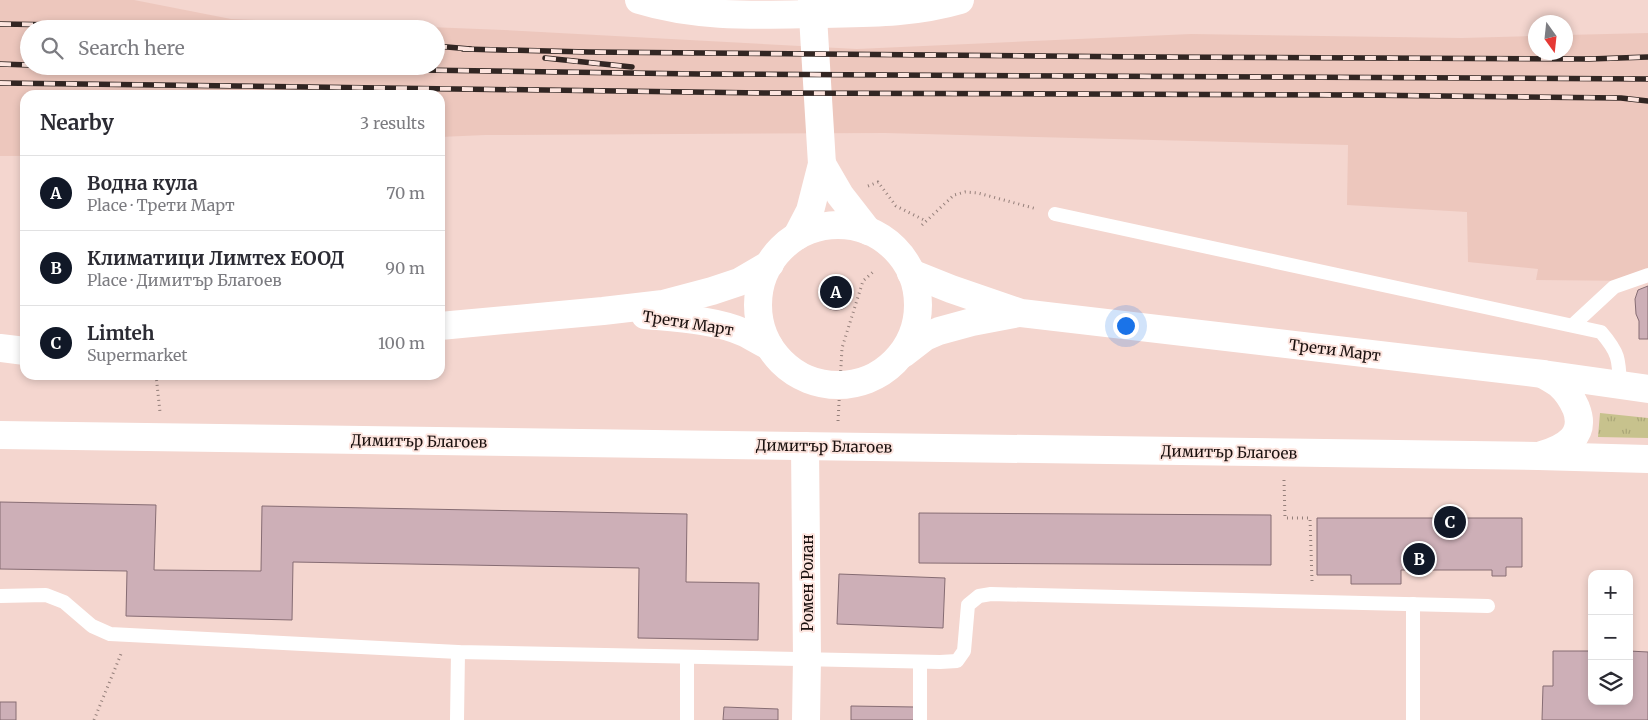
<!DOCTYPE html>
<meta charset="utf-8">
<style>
body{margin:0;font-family:Merriweather,serif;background:#f7f7f7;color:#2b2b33}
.controls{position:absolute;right:15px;bottom:15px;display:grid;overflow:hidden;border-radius:10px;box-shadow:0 2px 8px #0003}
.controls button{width:45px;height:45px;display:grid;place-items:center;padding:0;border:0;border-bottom:1px solid #e1e1e2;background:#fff;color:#2b2b33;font:25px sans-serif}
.compass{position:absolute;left:1528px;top:15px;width:45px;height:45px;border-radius:50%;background:#fff;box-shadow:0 2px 8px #0003;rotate:165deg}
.you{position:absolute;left:1125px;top:325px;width:18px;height:18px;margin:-12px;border:4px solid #fff;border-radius:50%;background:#1a73e8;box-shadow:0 0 0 8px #1a73e833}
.badge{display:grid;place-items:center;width:32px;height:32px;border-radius:50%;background:#111827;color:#fff;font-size:16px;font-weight:700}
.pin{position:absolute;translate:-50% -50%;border:2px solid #fff;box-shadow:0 1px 5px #0006}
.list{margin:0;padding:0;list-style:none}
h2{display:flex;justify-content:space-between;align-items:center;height:65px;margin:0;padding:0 20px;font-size:21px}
h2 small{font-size:16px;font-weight:400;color:#7c7c81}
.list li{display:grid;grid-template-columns:32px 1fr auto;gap:15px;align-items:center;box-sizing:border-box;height:75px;padding:0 20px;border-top:1px solid #e1e1e2}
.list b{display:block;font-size:19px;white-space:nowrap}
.list p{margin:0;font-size:16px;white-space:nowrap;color:#7c7c81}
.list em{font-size:16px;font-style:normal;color:#7c7c81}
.icon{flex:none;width:28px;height:28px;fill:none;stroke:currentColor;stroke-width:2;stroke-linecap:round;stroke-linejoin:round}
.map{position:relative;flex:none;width:1648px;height:720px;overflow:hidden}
.search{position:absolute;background:#fff;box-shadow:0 2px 8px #0003;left:20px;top:20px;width:425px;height:55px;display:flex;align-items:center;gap:12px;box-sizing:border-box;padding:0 18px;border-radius:28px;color:#7c7c81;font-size:19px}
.panel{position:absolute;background:#fff;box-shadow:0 2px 8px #0003;left:20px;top:90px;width:425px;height:290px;border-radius:15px}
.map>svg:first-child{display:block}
</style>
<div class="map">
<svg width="1648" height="720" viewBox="0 0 1648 720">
<defs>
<pattern id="grass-tufts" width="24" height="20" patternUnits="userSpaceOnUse" patternTransform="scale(1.25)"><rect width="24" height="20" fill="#c7c28d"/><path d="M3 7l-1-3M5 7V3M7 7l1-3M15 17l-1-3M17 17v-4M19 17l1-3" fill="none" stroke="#aaa678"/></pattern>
</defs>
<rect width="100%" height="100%" fill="#f4d6cf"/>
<!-- built -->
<path fill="#edc7bd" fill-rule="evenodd" d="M 0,0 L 134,0 L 231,19 L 504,30 L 857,49 L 1191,34 L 1462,38 L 1535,36 L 1536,52 L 1566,52 L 1566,35 L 1648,33 L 1648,275 L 1637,281 L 1536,280 L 1538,269 L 1468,262 L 1467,212 L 1347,205 L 1348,145 L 885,133 L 485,135 L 440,137 L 440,95 L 25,95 L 25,156 L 0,156 ZM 29,29 L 436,29 L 436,66 L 29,66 Z"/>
<!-- grass -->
<polygon fill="url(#grass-tufts)" points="1600,413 1648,418 1648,438 1598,437"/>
<!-- building -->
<g fill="#cdafb7" stroke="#866c73">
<circle cx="836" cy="293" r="17"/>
<polygon points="1648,286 1648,339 1639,339 1639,321 1636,314 1635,299 1638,290"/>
<polygon points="0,502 156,505 154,570 261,571 262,506 687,514 686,582 759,583 758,640 638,638 639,568 293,562 292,620 126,616 127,571 0,569"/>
<polygon points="919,513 1271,515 1271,565 919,563"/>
<polygon points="1317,518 1522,518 1522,567 1506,567 1506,576 1492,576 1492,570 1401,570 1401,584 1351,584 1351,575 1317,575"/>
<polygon points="839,574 945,578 943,628 837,624"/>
<polygon points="1553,651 1592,651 1592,701 1629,701 1629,651 1648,652 1648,720 1542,720 1543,686 1553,686"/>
<rect x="0" y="702" width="16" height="18"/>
<polygon points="851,706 915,707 915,720 851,720"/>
<polygon points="724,707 778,709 778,720 723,720"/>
</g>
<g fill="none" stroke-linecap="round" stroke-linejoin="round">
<!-- path -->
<g stroke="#947f7a" stroke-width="3" stroke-dasharray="1 4" stroke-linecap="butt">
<polyline points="868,186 878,182 896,206 926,221"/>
<polyline points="922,225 954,195 965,192 978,193 1037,209"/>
<polyline points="156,375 160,412"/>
<polyline points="838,421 842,348 863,281 873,272"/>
<polyline points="1284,480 1285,518 1310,518 1312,581"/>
<polyline points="94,720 121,654"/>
</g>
<!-- lane -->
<g stroke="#fff" stroke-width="14">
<path d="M 1055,214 L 1601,332 C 1619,353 1619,359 1620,386"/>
<polyline points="1573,325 1614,287 1648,275"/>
<polyline points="0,596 46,595 64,602 92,626 110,634 458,652 940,662 957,661 964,651 968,605 979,596 991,594 1488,606"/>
<polyline points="1413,604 1413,720"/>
<polyline points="457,720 458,652"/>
<polyline points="687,720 687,657"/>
<polyline points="920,720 920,662"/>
</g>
<!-- street -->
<g stroke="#fff" stroke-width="28">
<path d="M 639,0 C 697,18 757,15 816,14 C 866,13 912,14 960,0"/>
<polyline points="805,446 807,658 806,720"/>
</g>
<!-- secondary -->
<g stroke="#fff" stroke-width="28">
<polyline points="822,164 840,195 868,231"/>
<circle cx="838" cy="305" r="80"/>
<polyline points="797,236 810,211 822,164 812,0"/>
<polyline points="911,273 951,289 1021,313 1543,374 1648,389"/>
<path d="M 645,315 C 676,318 716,320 745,333 C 753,337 761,342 769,346"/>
<polyline points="440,326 603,311 663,304 712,291 739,282 770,264"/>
<polyline points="0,348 25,351"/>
<polyline points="903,354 925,337 939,331 972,322 1019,313"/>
<polyline points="0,435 1538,456 1648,459"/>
<path d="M 1542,455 C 1565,448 1587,436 1576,408 C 1572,399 1567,391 1560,385 C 1555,381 1549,378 1543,374"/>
</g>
<!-- rail casing -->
<g stroke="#322623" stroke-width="5.5">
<g id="rail">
<polyline points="0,24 195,27 232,29"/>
<polyline points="436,46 470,49"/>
<polyline points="463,49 588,52 1149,57 1589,59 1648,57"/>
<polyline points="545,58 632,67"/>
<polyline points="0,64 29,65"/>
<polyline points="128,66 699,74 1648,79"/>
<polyline points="0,83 768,93 1357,95 1621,98 1648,101"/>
</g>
</g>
<!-- rail -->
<use href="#rail" stroke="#fde5df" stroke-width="4" stroke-dasharray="11" stroke-linecap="butt"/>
</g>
<g text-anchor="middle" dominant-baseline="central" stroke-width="4" stroke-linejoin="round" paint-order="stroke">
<!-- street labels -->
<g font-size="15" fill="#190f0d" stroke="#fde5df">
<text transform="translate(688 323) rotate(9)">Трети Март</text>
<text transform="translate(1335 350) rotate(7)">Трети Март</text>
<text transform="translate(419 441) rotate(1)">Димитър Благоев</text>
<text transform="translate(824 446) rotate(1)">Димитър Благоев</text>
<text transform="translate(1229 452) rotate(1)">Димитър Благоев</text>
<text transform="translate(807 583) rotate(-90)">Ромен Ролан</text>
</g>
</g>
</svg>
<div class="controls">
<button>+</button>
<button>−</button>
<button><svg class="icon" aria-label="layers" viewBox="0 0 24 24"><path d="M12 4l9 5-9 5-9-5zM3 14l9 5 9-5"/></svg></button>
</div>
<svg class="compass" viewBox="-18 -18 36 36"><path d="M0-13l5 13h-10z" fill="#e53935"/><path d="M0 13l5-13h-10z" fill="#7c7c81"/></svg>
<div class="you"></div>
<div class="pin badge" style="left:836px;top:292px">A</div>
<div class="pin badge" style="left:1419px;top:559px">B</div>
<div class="pin badge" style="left:1450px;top:522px">C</div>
<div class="search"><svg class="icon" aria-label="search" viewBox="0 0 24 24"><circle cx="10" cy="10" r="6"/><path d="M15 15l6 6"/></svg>Search here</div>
<section class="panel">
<h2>Nearby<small>3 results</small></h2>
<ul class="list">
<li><span class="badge">A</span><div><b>Водна кула</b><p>Place · Трети Март</p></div><em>70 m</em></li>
<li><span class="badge">B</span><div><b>Климатици Лимтех ЕООД</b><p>Place · Димитър Благоев</p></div><em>90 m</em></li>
<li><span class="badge">C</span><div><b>Limteh</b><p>Supermarket</p></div><em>100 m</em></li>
</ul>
</section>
</div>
